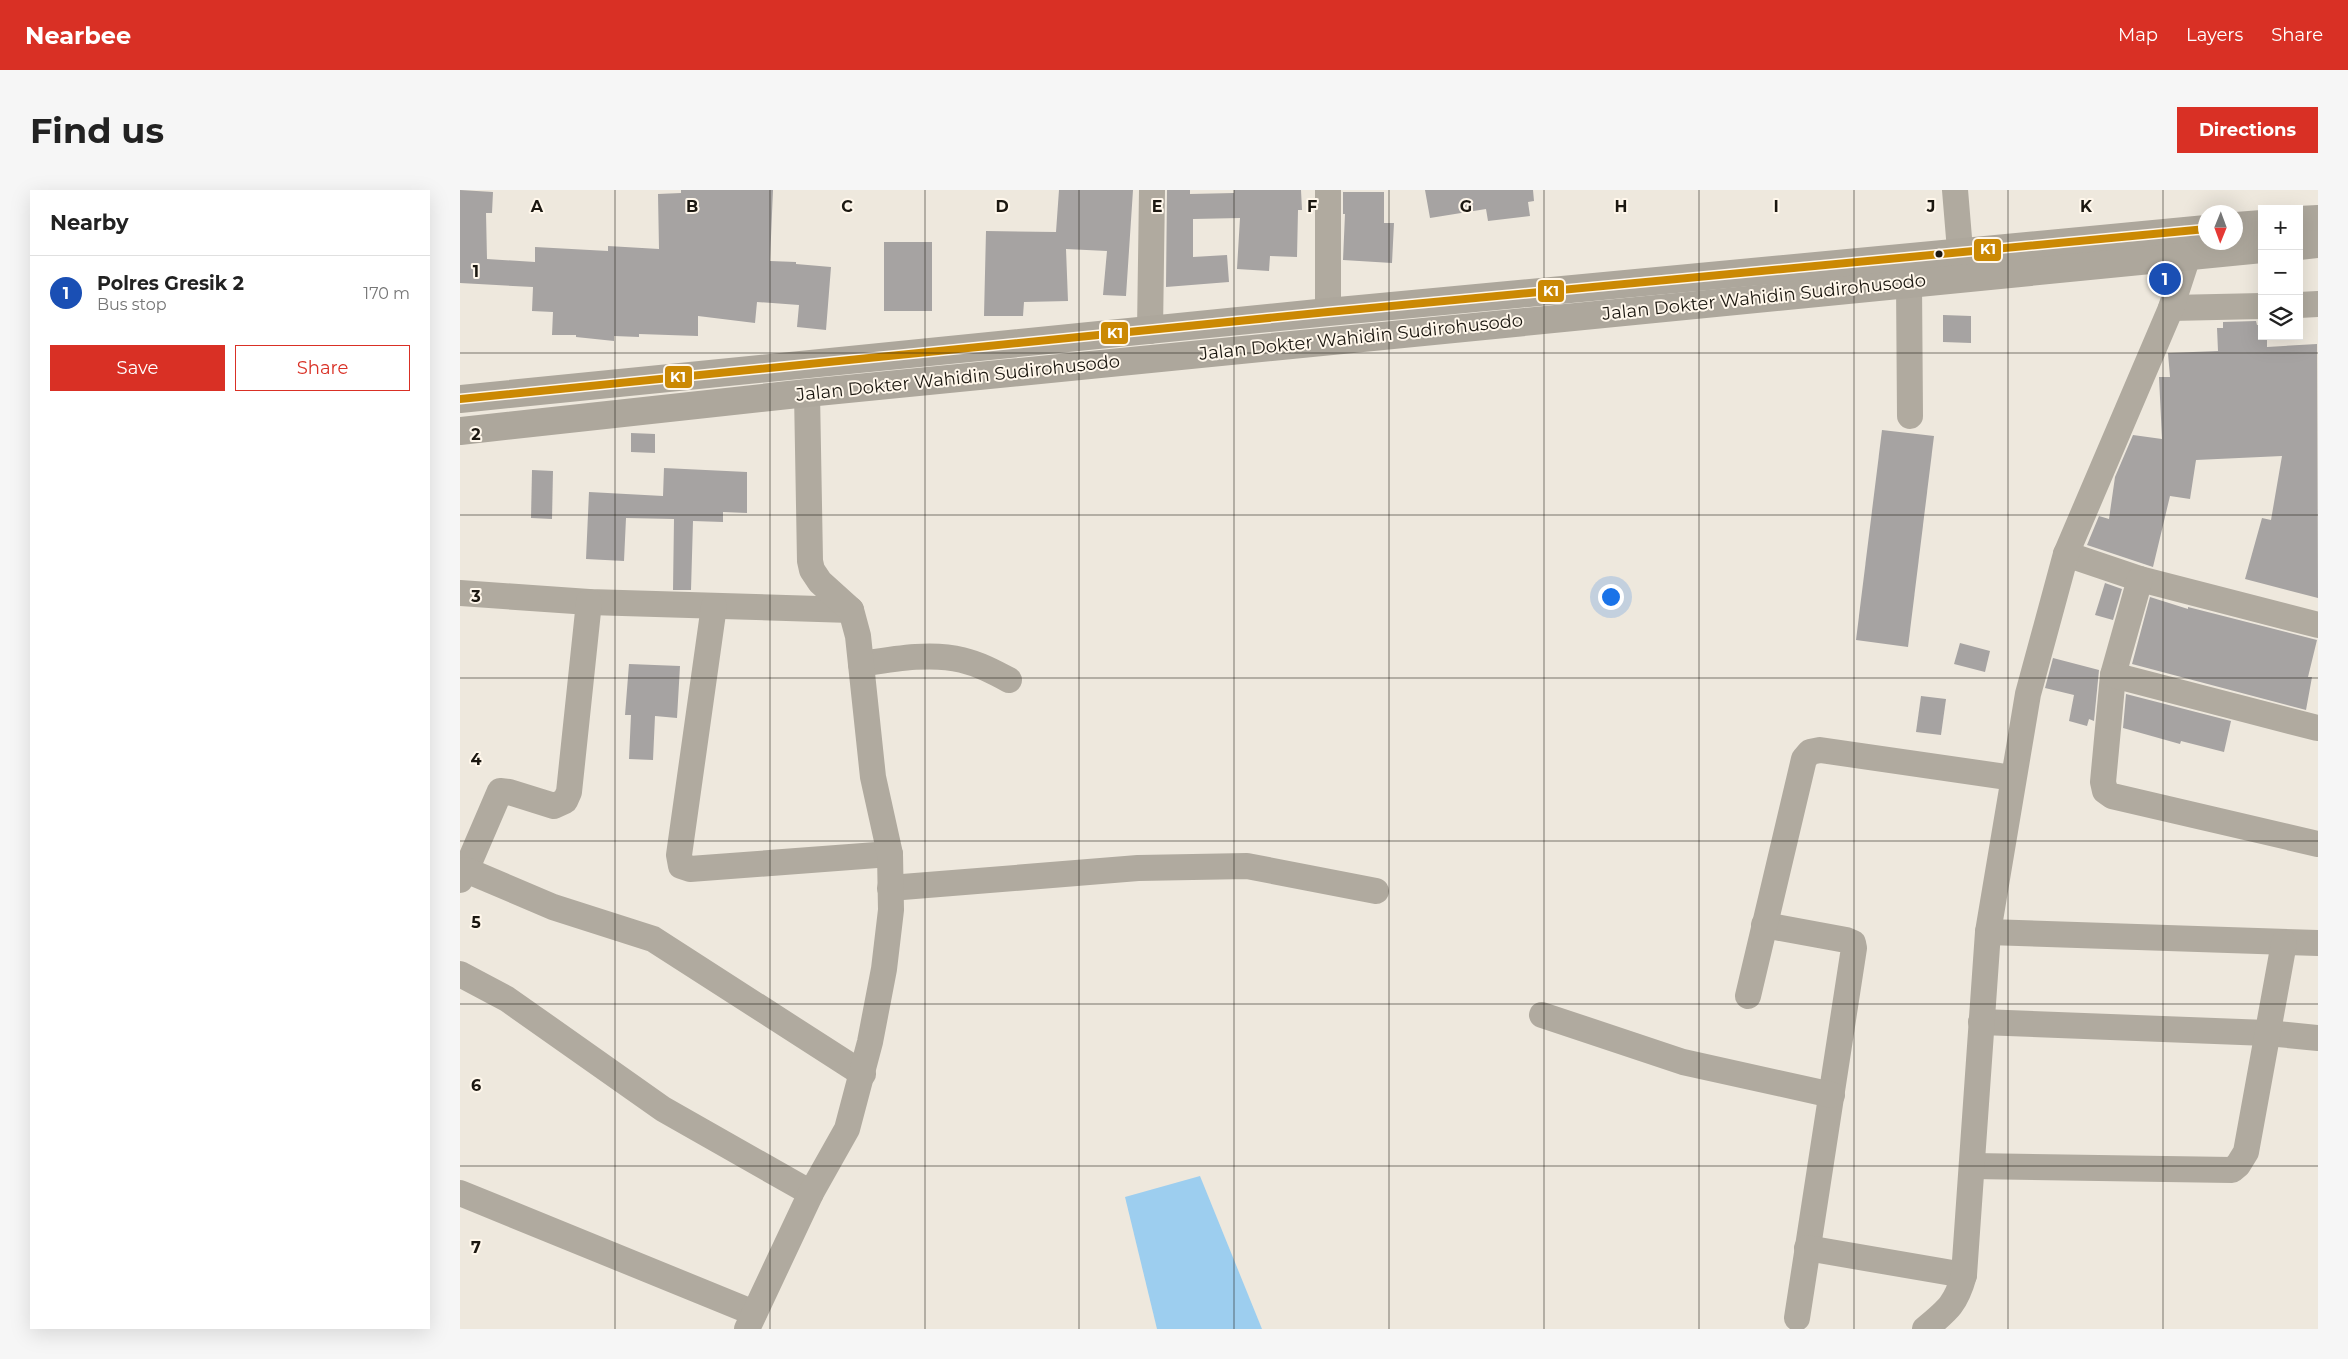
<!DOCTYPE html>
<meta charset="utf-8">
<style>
body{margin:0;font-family:Montserrat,sans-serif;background:#f6f6f6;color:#222}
.controls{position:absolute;right:15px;top:15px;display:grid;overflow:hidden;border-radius:0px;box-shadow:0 5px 20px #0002}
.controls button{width:45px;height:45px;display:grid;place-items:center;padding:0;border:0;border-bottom:1px solid #e0e0e0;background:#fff;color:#222;font:25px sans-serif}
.compass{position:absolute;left:1738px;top:15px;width:45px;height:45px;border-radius:50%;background:#fff;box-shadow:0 5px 20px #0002;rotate:181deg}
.you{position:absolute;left:1150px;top:406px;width:18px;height:18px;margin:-12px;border:4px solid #fff;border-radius:50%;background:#1a73e8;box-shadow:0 0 0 8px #1a73e833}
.badge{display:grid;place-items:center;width:32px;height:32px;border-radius:50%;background:#d93025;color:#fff;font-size:16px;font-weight:700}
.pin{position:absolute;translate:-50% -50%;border:2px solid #fff;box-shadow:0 1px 5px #0006}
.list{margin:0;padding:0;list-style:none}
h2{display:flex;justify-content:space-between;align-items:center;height:65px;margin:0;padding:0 20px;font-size:21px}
h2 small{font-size:16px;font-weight:400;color:#767676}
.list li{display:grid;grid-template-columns:32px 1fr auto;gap:15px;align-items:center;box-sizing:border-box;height:75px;padding:0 20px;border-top:1px solid #e0e0e0}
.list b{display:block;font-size:19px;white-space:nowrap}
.list p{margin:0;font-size:16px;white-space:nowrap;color:#767676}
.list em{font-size:16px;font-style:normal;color:#767676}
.actions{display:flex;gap:10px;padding:15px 20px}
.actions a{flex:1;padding:11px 0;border:1px solid #d93025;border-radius:0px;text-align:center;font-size:18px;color:#d93025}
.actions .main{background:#d93025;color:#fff}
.icon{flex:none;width:28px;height:28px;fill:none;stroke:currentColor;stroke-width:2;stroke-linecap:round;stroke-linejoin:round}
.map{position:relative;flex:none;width:1858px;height:1139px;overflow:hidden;border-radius:0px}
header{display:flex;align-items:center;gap:30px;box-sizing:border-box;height:70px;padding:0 25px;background:#d93025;color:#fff}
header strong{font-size:24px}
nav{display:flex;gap:28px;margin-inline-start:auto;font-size:18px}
.intro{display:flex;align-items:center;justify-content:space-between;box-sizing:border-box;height:120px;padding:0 30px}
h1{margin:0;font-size:35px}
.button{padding:12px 22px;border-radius:0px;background:#d93025;color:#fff;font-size:18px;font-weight:700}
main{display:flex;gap:30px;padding:0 30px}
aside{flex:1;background:#fff;border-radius:0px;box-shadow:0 5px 20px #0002}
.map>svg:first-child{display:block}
</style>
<header>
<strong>Nearbee</strong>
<nav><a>Map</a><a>Layers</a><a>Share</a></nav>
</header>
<div class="intro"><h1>Find us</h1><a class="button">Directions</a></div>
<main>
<aside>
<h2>Nearby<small></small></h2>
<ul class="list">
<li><span class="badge" style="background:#1a4fb4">1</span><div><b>Polres Gresik 2</b><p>Bus stop</p></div><em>170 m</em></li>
</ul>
<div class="actions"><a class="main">Save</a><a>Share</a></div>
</aside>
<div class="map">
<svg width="1858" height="1139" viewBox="0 0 1858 1139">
<rect width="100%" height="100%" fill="#eee8dd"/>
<!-- water -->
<polygon fill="#9dceef" points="740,986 802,1139 697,1139 665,1007"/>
<!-- building -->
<g fill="#a6a3a2">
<polygon points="0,0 33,2 32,23 26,23 27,69 75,72 75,57 148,61 148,56 199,59 198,4 221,3 221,0 313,0 310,71 336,72 336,74 371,77 366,140 337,137 339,115 297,112 295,133 238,126 238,146 179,144 179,147 154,146 154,151 116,147 116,145 92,145 93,122 72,121 73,97 0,93"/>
<polygon points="599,0 673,0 666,106 643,105 647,61 606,59 608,111 564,112 563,126 524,126 526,41 596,42"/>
<polygon points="707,0 730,0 730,4 774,3 774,0 841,0 842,20 838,20 837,67 810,66 809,81 777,79 780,28 733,29 733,67 767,65 769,92 706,97"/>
<polygon points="965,0 1073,0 1074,11 1068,12 1070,26 1028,31 1026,19 970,28"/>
<polygon points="883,2 924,2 924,33 934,33 932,73 883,70 885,24 883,24"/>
<rect x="424" y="52" width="48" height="69"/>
<polygon points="1483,125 1511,126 1511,153 1483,152"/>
<polygon points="1796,131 1797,135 1802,135 1802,146 1807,146 1807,157 1857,154 1858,408 1785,389 1802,328 1811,330 1822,266 1736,270 1730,309 1710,306 1693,377 1627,355 1639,326 1649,329 1655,287 1673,245 1702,249 1699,187 1710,187 1708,163 1758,161 1757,138 1763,138 1763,132"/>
<polygon points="1422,240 1474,246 1448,457 1396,450"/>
<polygon points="171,243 195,244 195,263 171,262"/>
<polygon points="204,278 287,282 287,323 263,322 263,332 233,331 231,400 213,400 214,329 166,328 164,371 126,369 129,302 203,306"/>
<polygon points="72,280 93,281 92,329 71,328"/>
<polygon points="1645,393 1662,399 1653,430 1635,425"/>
<polygon points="1690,407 1728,419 1728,417 1857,450 1848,487 1852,487 1846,520 1672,474"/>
<polygon points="1500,453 1530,461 1525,482 1494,474"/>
<polygon points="1593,468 1639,480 1634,531 1629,529 1627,536 1609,531 1614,505 1585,498"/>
<polygon points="169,474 220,476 217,528 195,526 193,570 169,569 171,525 165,525"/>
<polygon points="1666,504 1771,531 1764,562 1721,551 1720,554 1663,538"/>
<polygon points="1461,506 1486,509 1481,545 1456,542"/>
</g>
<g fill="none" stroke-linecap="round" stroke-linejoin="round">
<!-- minor -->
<g stroke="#b0aa9f" stroke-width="26">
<polyline points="1495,0 1502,84"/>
<polyline points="1449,93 1450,226"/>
<polyline points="1839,115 1858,114"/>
<polyline points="1711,118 1802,116"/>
<polyline points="868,122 868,0"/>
<polyline points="690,141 692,0"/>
<polyline points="1606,364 1680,389 1858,435"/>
<polyline points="1680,389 1653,485 1643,592 1645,601 1652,606 1858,654"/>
<polyline points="0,403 129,412 391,420"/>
<polyline points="254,416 219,665 221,676 230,679 430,664"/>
<path d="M 401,474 C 433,469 471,462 502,470 C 519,474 534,482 549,490"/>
<polyline points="1653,485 1857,538"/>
<polyline points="0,677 6,680 40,601 49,602 94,616 105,611 109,602 129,412"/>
<polyline points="0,690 6,680 93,717 193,749 403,884"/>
<polyline points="430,698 678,678 787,676 916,701"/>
<polyline points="1304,735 1386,750 1393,753 1394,758 1337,1128"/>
<polyline points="1528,742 1858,753"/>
<polyline points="0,784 47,809 203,919 351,1003"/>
<polyline points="1288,806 1344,569 1350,562 1360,560 1553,588"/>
<polyline points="1082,825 1223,872 1372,905"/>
<polyline points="1521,832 1807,843 1858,848"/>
<polyline points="1513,976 1772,980 1778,975 1786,962 1824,753"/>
<polyline points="0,1003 294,1123"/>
<polyline points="1347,1058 1504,1085"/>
<polyline points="287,1139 351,1003 387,939 410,852 424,779 431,720 430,664 413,587 398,446 391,420 360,392 352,380 350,371 347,203"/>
<path d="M 1465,1139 C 1488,1120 1496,1114 1504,1085 L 1528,742 L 1568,504 L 1606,364 L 1711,118 L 1728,66"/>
</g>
<!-- highway -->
<g stroke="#ada79c" stroke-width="28">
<polyline points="1839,30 1858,29"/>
<polyline points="1776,36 1802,34"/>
<polyline points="1839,56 1858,54"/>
<polyline points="0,209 868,122 1746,39"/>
<polyline points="0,241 347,203 1802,59"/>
</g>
<!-- bus-1 casing -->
<g stroke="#fff7eb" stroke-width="11">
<polyline id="bus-1" points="0,209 868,122 1746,39"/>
</g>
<!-- bus-1 -->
<use href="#bus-1" stroke="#cb8903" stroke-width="8"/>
</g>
<!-- grid -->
<path fill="none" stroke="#1b1710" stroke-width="1" stroke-opacity="0.55" d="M 155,0 L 155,1139M 310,0 L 310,1139M 465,0 L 465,1139M 619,0 L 619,1139M 774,0 L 774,1139M 929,0 L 929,1139M 1084,0 L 1084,1139M 1239,0 L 1239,1139M 1394,0 L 1394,1139M 1548,0 L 1548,1139M 1703,0 L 1703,1139M 0,163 L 1858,163M 0,325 L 1858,325M 0,488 L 1858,488M 0,651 L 1858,651M 0,814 L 1858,814M 0,976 L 1858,976"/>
<!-- markers -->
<circle fill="#1b1710" stroke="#fff7eb" stroke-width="2" cx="1479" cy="64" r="4.5"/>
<g text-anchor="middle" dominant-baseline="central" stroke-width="4" stroke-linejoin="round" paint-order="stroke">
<!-- street labels -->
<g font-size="18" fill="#1b1710" stroke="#fff7eb">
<text transform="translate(1304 107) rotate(-6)">Jalan Dokter Wahidin Sudirohusodo</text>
<text transform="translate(901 147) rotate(-6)">Jalan Dokter Wahidin Sudirohusodo</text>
<text transform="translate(498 188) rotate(-6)">Jalan Dokter Wahidin Sudirohusodo</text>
</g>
</g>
<g font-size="16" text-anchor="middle" font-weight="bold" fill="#1b1710" stroke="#fff7eb" stroke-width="4" stroke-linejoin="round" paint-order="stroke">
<text x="77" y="22">A</text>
<text x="232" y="22">B</text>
<text x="387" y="22">C</text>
<text x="542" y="22">D</text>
<text x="697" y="22">E</text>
<text x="852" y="22">F</text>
<text x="1006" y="22">G</text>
<text x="1161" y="22">H</text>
<text x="1316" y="22">I</text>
<text x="1471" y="22">J</text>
<text x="1626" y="22">K</text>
<text x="16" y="87">1</text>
<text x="16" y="250">2</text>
<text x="16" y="412">3</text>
<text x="16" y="575">4</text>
<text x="16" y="738">5</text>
<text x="16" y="901">6</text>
<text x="16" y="1063">7</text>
</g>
<g stroke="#fff7eb" stroke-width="2">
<rect x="1513" y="48" width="29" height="24" rx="5" fill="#cb8903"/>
<rect x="1077" y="89" width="28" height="24" rx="5" fill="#cb8903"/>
<rect x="640" y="131" width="29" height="24" rx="5" fill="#cb8903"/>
<rect x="204" y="175" width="29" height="24" rx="5" fill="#cb8903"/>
</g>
<g font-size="14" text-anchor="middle" font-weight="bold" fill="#fff">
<text x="1528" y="64">K1</text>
<text x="1091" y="106">K1</text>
<text x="655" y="148">K1</text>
<text x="218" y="192">K1</text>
</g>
</svg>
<div class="controls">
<button>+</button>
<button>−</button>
<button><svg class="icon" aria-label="layers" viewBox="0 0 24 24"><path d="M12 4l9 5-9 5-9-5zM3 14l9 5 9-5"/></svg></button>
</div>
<svg class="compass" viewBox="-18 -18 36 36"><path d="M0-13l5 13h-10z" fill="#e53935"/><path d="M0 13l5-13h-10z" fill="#767676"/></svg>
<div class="you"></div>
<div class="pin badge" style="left:1705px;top:89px;background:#1a4fb4">1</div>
</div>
</main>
